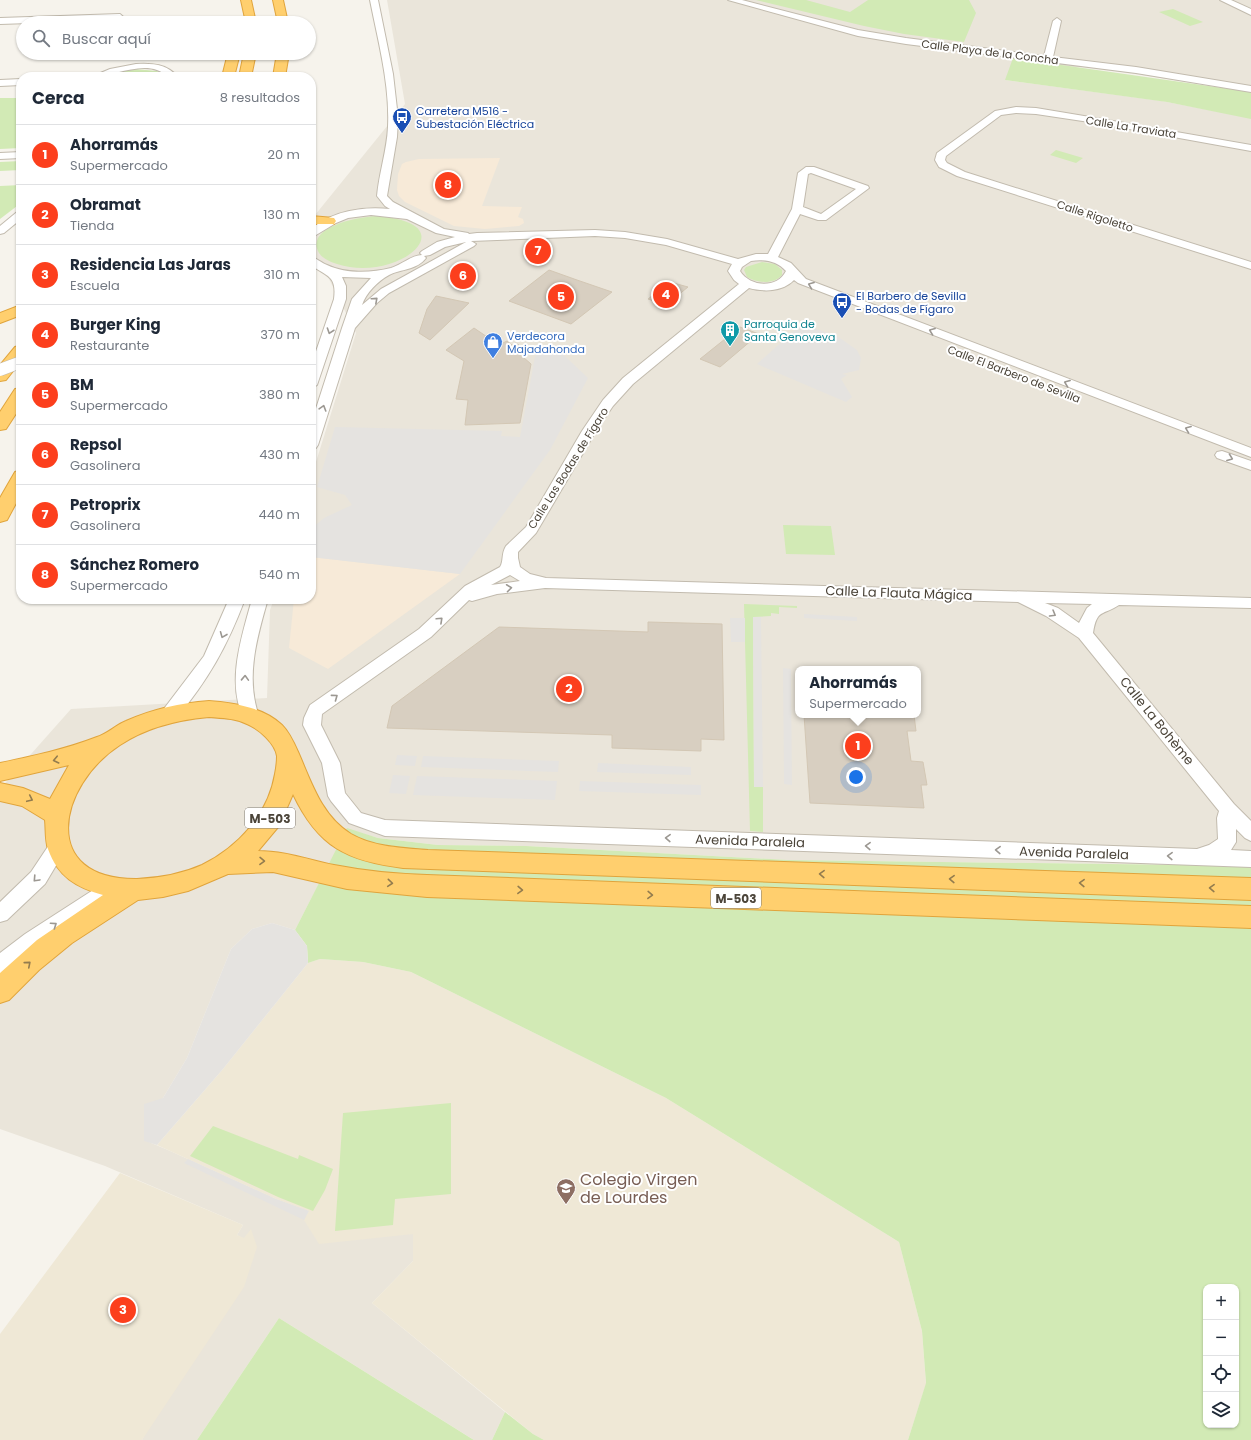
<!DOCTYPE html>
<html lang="es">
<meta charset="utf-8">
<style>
body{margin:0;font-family:Poppins,sans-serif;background:#f2f2f3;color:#1f2937}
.controls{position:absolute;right:12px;bottom:12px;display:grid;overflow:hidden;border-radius:8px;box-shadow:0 1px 3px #0004}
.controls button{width:36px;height:36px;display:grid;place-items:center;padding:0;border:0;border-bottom:1px solid #e0e1e3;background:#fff;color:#1f2937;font:20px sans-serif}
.you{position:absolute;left:856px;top:777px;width:14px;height:14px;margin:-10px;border:3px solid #fff;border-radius:50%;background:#1a73e8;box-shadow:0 0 0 6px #1a73e833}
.badge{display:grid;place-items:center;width:26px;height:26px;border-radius:50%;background:#fc3f1d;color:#fff;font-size:13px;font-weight:700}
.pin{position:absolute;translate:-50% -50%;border:2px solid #fff;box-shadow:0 1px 4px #0006}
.popup{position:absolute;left:795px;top:666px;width:126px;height:52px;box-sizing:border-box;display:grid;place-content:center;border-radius:8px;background:#fff;filter:drop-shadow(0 1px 3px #0005);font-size:13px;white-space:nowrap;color:#747a83}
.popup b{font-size:15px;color:#1f2937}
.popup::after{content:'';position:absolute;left:50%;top:100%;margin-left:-8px;border:8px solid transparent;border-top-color:#fff}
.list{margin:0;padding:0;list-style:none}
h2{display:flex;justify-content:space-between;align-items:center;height:52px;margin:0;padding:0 16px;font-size:17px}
h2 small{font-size:13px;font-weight:400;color:#747a83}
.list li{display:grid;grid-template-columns:26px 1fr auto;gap:12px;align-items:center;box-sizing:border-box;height:60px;padding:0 16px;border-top:1px solid #e0e1e3}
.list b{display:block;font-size:15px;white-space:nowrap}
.list p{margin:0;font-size:13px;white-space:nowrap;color:#747a83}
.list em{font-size:13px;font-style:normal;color:#747a83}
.icon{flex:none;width:22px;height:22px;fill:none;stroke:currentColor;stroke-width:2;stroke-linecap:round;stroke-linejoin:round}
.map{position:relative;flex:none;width:1251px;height:1440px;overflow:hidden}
.search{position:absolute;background:#fff;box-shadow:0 1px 3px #0004;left:16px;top:16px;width:300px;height:44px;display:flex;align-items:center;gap:10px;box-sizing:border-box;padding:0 14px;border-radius:22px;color:#747a83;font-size:15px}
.panel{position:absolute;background:#fff;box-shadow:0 1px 3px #0004;left:16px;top:72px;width:300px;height:532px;border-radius:16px}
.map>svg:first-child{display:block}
</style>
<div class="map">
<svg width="1251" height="1440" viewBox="0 0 1251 1440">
<rect width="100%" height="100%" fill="#f6f3ec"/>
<!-- residential -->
<path fill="#eae5da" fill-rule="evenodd" d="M 387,0 L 1251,0 L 1251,92 L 1083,66 L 1005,80 L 1162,101 L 1251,118 L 1251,867 L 1186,865 L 788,860 L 526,846 L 438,845 L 378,838 L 347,829 L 295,930 L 272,923 L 252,929 L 231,949 L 187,1058 L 163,1098 L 144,1140 L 168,1150 L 276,1199 L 309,1211 L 414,1234 L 413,1261 L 372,1303 L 505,1412 L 492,1440 L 474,1440 L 279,1318 L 197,1440 L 142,1440 L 244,1239 L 237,1235 L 243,1225 L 105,1166 L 0,1129 L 0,789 L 71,709 L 267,698 L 270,610 L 274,599 L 311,599 L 311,478 L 356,333 L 327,275 L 311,261 L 311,220 L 405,104 ZM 798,669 L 918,669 L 918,715 L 798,715 Z"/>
<!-- commercial -->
<g fill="#f7ead8">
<polygon points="500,158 482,206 522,207 518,217 523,219 524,223 519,226 485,229 454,226 405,202 399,196 397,190 398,174 402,164 406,162 419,159"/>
<polygon points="311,557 460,574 328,669 289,648 294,599 311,599"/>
</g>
<!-- education -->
<g fill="#efe8d6">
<polygon points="320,959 363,962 411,972 666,1098 899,1242 922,1331 926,1384 908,1440 544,1440 533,1434 372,1303 413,1261 413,1234 319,1244 304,1220 308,1211 276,1199 157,1145 223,1069 308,963"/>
<polygon points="120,1173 243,1225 237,1235 244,1238 251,1229 257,1247 244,1287 142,1440 0,1440 0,1334"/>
</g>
<!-- green -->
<g fill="#d2eab5" fill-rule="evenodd">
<polygon points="756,0 806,0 850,12 868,0 969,0 976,13 964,42 904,34 864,26"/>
<polygon points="1173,9 1203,22 1190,26 1159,12"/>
<polygon points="1013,58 1251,92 1251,119 1167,102 1005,80"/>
<polygon points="135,69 157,71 166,77 104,77 123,71"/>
<polygon points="0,98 21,98 21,148 0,149"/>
<polygon points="1056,150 1083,158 1076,163 1050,155"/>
<polygon points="21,161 21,170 0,171 0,162"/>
<polygon points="21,185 21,203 0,219 0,186"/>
<path d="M 376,216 C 471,223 397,284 337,264 C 331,262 323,259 319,253 C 304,226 360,217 376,216 Z"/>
<path d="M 762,262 L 775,264 L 782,270 L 782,275 C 773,285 757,283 747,277 L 744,270 L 746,267 Z"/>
<polygon points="783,525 831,526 835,555 786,554"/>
<polygon points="744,604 797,606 797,608 779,607 779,614 771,613 771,616 753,617 754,787 763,787 763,832 750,831"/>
<path d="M 347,828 L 378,838 L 438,845 L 526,846 L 788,860 L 1186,865 L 1251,867 L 1251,1440 L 908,1440 L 926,1383 L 922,1331 L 899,1242 L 666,1098 L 411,972 L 363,962 L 320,959 L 308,963 L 307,946 L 295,930 ZM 1206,1287 L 1236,1287 L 1236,1425 L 1206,1425 Z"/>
<polygon points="451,1103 451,1194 395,1199 393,1225 335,1231 343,1113"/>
<polygon points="213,1126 298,1159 299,1155 333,1169 325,1190 313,1211 278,1197 190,1156"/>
<polygon points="279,1318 469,1437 474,1440 197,1440"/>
<polygon points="505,1412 533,1434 544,1440 492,1440"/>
</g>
<!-- parking -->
<g fill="#e5e3e0">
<polygon points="802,324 837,336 857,350 861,358 859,370 842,374 847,375 841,379 852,397 846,402 757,364"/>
<polygon points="551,343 588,378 550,450 460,574 311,557 311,529 324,518 352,505 345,495 317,487 335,427 502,431 501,436 520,437 535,357"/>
<polygon points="804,614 857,617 857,621 804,618"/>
<polygon points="753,617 761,617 763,787 754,787"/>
<polygon points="730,618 745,618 745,642 731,642"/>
<polygon points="783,668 791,669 792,785 784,784"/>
<polygon points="397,755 417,756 415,766 395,765"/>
<polygon points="423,756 559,761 558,772 421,767"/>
<polygon points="598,763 691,767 691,775 597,772"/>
<polygon points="393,775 410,776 406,794 389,793"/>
<polygon points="417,776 557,781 555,800 413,795"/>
<polygon points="580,781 701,785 701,795 579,791"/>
<polygon points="272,923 295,930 307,946 308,963 223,1069 157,1145 144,1141 144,1104 163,1098 187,1058 231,949 252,929"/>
<polygon points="188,1159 276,1199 309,1211 304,1220 184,1163"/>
</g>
<!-- building -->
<g fill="#d8cfc1" stroke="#d3c7b4">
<polygon points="549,270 577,280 612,292 571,324 509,301"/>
<polygon points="670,282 688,287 666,305 648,299"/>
<polygon points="436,296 469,303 430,340 419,333 427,309"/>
<polygon points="740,327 759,334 720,367 700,359"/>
<polygon points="474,328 499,345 507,341 512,345 516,343 530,353 523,357 531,364 520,423 465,425 468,400 456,399 464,361 446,350"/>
<polygon points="648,622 722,624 724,740 701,739 701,751 612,748 612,735 387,728 392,706 499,627 648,632"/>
<polygon points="804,715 914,715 916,731 907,731 911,761 923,762 927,785 921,785 924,808 810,803"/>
</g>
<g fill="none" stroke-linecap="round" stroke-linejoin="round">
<!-- minor casing -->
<g stroke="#c2bbae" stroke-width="2">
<g id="minor">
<path d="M 370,0 L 378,0 L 393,74 L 398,118 L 397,137 L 387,196 L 393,202 L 444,229 L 468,233 L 469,234 L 477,233 L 595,230 L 625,232 L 667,239 L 738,259 L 756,254 L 768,254 L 792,209 L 798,173 L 806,167 L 814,167 L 868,186 L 869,188 L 826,220 L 818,220 L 800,214 L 778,257 L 791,263 L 806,279 L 1251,448 L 1251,457 L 798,283 L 794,280 C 782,292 764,292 749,288 L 633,384 L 613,406 L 596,431 L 536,533 L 518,552 L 518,558 L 520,567 L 530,574 L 546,578 L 1251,598 L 1251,608 L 1119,605 C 1103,616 1097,608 1093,633 L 1234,804 L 1251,821 L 1251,841 L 1245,838 L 1236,829 L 1236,842 L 1231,850 L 1251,851 L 1251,867 L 385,836 L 349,823 L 331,801 L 328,796 L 322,763 L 303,725 L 304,718 L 310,705 L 419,629 L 465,586 L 500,567 C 504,561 501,554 506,546 L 526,527 L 582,431 L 603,400 L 623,378 L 739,284 L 734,280 L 728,271 L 732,264 L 666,245 L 625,238 L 595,236 L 471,241 L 476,244 L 474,246 L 389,293 L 377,303 L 355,328 L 318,445 L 316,448 L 311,449 L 311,424 L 342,328 L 352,299 L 371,278 L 342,277 L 346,286 L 346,299 L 317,385 L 311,389 L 311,366 L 334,299 C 337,275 327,277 311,265 L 311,257 C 317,258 321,263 327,265 C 346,274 371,273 391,268 C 401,265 412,255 422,255 L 420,253 L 422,251 L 437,242 L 455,237 L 436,233 L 407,219 L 371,215 L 348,218 L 336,223 L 311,238 L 311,229 C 332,211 363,206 390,209 L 385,206 L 377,196 C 379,173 387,150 388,127 C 390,84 378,41 370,0 ZM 811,173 L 856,189 L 821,214 L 803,207 L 808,174 ZM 466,242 L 381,289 L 362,305 C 366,293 378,281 389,275 C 401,269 417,270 426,258 L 424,256 L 430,255 L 445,247 ZM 751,261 C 764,259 777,261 786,271 C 777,289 750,287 740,271 L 742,267 ZM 510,575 L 520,581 L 491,585 ZM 545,588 L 1018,602 L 1046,616 L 1079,638 L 1219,811 L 1217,818 L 1218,839 L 1209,845 L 1197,849 L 385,820 L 361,813 L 345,793 L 340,763 L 321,725 L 322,714 L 431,637 L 469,600 L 472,601 L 497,594 ZM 1045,603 L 1092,604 L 1087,608 L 1079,623 L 1058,608 Z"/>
<polygon points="728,0 742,0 858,30 906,38 1044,56 1053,21 1057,18 1061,21 1053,57 1136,67 1251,86 1251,92 1136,73 906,44 858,36"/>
<polygon points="1220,0 1231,0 1251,9 1251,15"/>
<polygon points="120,14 130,23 121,23 118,20 0,24 0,18"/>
<path d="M 136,64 C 152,63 167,64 178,77 L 168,77 C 148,57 115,77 91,77 L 110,69 Z"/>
<polygon points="21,79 21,85 0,86 0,80"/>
<polygon points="1016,107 1036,108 1096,118 1251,145 1251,151 1096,123 1036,114 1016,113 1001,115 946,156 945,160 947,163 965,172 1251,262 1251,269 957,176 939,167 935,160 937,153 995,111"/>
<polygon points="21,152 21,158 0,159 0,153"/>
<polygon points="21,211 21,219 4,233 0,234 0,226 17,212"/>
<polygon points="1222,451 1251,461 1251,470 1217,458 1215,455 1217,452"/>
<path d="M 229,599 L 245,599 C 227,647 208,680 175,720 L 169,721 L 163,720 L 161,715 L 163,710 L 204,656 Z"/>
<path d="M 252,599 L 268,599 C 257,637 245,678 259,716 L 257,721 L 251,722 L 245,721 C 225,684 242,636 252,599 Z"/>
<polygon points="58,839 65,842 67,847 45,884 7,920 0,922 0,902 31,872 51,842"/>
<polygon points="111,881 118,883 121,889 118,895 39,946 7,971 0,974 0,953 25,934 104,883"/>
</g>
</g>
<!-- highway casing -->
<g stroke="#e0a43c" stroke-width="2">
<g id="highway">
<polygon points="241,0 251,0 256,23 246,23"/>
<polygon points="273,0 283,0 288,23 278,23"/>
<polygon points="228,53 240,53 234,77 222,77"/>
<polygon points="244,53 256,53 251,77 239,77"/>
<polygon points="277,53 289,53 285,77 273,77"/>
<polygon points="311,216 334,218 336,221 334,224 311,224"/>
<polygon points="21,305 21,315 0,323 0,313"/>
<polygon points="21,345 21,361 6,380 0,381 0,365 15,347"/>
<polygon points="21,388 21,406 6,429 0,430 0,412 15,389"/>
<polygon points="21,470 21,494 7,520 0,522 0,498 15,472"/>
<path d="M 209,701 C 234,703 263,707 282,725 C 290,733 295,745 299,754 C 312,784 322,816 351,834 C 374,847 402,848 428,850 L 1251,878 L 1251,900 L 403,868 C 347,861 318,847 293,794 L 279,826 L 258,851 C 285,851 309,860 334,865 C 365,871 396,874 427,875 L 1251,906 L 1251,928 L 427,897 L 347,889 L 273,872 L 228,874 L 188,891 L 163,897 L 138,900 L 72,943 L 39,970 L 9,1000 L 0,1003 L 0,973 L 37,940 L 103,895 C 76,887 58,877 48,849 C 45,840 46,829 45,820 L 22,806 L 0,801 L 0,783 L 23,788 L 50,799 L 69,765 L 0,781 L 0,763 C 33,756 66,749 97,737 C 107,734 116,725 126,721 C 153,709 180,703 209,701 ZM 209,717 C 222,718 235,718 247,724 C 259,729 275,743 277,756 C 277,762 276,769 275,774 C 268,815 238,847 202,865 C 182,874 159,878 137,879 C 38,880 58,785 120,745 C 147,727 177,720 209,717 Z"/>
</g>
</g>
<!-- minor -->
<use href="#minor" fill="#fff" fill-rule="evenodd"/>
<!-- highway -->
<use href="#highway" fill="#ffcf6e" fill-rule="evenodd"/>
<!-- minor-bridge casing -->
<g stroke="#c2bbae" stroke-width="13" stroke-linecap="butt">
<polyline id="minor-bridge" points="0,370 21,362"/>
</g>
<!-- minor-bridge -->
<use href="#minor-bridge" stroke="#fff" stroke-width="12"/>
</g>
<!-- one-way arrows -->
<defs><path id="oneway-chevron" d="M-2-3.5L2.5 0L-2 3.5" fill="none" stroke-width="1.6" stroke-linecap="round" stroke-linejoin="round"/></defs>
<g stroke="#9c9892">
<use href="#oneway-chevron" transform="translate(811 285) rotate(-159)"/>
<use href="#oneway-chevron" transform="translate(375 300) rotate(-42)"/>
<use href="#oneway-chevron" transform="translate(330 331) rotate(109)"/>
<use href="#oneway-chevron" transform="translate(932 331) rotate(-159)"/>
<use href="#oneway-chevron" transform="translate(1067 383) rotate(-159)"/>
<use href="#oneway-chevron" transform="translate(323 408) rotate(-73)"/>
<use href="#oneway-chevron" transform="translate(1188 429) rotate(-159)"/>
<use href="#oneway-chevron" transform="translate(1230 458) rotate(21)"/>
<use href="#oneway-chevron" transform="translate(509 588) rotate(-7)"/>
<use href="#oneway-chevron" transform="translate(1053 614) rotate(30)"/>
<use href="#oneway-chevron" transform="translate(440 620) rotate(-43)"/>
<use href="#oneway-chevron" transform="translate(223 635) rotate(112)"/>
<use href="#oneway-chevron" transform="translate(245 678) rotate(-88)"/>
<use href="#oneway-chevron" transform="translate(335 697) rotate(-36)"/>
<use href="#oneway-chevron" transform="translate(668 838) rotate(-178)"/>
<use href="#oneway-chevron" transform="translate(868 846) rotate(-178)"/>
<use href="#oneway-chevron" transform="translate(998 850) rotate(-178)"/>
<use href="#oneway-chevron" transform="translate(1170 856) rotate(-178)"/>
<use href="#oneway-chevron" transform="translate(36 879) rotate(133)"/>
<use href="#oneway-chevron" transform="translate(54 925) rotate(-34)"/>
</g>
<g stroke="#937c4e">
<use href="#oneway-chevron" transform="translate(56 760) rotate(167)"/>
<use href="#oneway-chevron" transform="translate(30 799) rotate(25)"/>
<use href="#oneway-chevron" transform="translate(262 861) rotate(1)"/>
<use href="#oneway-chevron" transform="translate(822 874) rotate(-178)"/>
<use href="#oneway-chevron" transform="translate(952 879) rotate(-178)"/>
<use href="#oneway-chevron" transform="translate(390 883) rotate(5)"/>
<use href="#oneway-chevron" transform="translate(1082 883) rotate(-178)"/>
<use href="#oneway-chevron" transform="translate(1212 888) rotate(-178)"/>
<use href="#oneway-chevron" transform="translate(520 890) rotate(2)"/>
<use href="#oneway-chevron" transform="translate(650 895) rotate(2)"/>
<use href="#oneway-chevron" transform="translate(28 964) rotate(-41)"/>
</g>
<!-- icons -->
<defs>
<g id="bus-pin" transform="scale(1)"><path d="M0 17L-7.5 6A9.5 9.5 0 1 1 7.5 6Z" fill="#1a4fb4" stroke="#fff"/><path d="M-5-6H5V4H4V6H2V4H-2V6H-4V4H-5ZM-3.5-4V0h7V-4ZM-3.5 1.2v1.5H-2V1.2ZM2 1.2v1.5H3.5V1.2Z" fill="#fff"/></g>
<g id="building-pin" transform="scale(1)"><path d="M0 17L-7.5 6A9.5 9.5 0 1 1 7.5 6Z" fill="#0f9aa8" stroke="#fff"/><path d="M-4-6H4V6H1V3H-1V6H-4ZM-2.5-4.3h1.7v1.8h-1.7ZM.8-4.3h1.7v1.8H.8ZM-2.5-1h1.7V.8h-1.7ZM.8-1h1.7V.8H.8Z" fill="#fff"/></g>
<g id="shop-pin" transform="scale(1)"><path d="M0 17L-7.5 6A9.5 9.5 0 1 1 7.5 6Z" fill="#3f7fe0" stroke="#fff"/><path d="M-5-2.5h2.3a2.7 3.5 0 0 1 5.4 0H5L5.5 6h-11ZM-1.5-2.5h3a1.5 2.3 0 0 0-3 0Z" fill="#fff"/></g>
<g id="school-pin" transform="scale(1)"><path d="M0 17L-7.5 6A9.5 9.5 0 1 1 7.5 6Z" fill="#8d6e63" stroke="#fff"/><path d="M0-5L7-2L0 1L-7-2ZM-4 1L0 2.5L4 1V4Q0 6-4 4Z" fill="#fff"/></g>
</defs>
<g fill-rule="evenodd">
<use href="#bus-pin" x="402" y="117"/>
<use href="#bus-pin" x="842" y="302"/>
<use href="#building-pin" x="730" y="330"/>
<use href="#shop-pin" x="493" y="342"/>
<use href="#school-pin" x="566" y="1188"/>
</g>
<g text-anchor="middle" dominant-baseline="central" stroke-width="4" stroke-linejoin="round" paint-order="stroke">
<!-- far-street labels -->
<g font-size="11" fill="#4b4439" stroke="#fff">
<text transform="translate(990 52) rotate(7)">Calle Playa de la Concha</text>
<text transform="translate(1131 127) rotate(9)">Calle La Traviata</text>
<text transform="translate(1095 216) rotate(18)">Calle Rigoletto</text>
<text transform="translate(1014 374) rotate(21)">Calle El Barbero de Sevilla</text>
<text transform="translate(568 468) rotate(-58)">Calle Las Bodas de Fígaro</text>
</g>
<!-- far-transit labels -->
<g font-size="11" fill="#164399" stroke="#fff" text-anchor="start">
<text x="416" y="111">Carretera M516 -<tspan x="416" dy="13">Subestación Eléctrica</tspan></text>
<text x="856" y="296">El Barbero de Sevilla<tspan x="856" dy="13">- Bodas de Fígaro</tspan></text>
</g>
<!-- far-culture labels -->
<g font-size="11" fill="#0d838f" stroke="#fff" text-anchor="start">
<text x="744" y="324">Parroquia de<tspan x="744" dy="13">Santa Genoveva</tspan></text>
</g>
<!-- far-shop labels -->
<g font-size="11" fill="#366cbe" stroke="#fff" text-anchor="start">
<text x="507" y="336">Verdecora<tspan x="507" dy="13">Majadahonda</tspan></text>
</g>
<!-- shield labels -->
<g fill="#fff" stroke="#817c74" stroke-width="1">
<rect x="245" y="808" width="50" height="20" rx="3"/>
<rect x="711" y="888" width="50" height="20" rx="3"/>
</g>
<g font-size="12" font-weight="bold" fill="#4b4439">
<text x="270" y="818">M-503</text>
<text x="736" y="898">M-503</text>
</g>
<!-- street labels -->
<g font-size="13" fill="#4b4439" stroke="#fff">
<text transform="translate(899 593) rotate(2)">Calle La Flauta Mágica</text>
<text transform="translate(1157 721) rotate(51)">Calle La Bohème</text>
<text transform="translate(750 841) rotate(2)">Avenida Paralela</text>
<text transform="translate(1074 853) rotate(2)">Avenida Paralela</text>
</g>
<!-- near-education labels -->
<g font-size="16" fill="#785e54" stroke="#fff" text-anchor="start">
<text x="580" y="1179">Colegio Virgen<tspan x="580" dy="18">de Lourdes</tspan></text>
</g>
</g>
</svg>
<div class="controls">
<button>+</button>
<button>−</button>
<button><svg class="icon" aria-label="locate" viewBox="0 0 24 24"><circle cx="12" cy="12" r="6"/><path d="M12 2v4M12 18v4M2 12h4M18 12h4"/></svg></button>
<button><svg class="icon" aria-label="layers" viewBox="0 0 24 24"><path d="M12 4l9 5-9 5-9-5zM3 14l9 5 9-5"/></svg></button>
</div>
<div class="you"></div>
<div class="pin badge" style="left:858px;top:746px">1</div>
<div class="popup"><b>Ahorramás</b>Supermercado</div>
<div class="pin badge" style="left:569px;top:689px">2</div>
<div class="pin badge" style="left:123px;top:1310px">3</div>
<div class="pin badge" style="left:666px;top:295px">4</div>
<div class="pin badge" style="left:561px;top:297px">5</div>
<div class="pin badge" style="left:463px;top:276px">6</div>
<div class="pin badge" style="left:538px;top:251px">7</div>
<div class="pin badge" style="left:448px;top:185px">8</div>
<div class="search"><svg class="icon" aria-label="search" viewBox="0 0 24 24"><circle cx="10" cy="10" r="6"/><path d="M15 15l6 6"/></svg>Buscar aquí</div>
<section class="panel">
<h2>Cerca<small>8 resultados</small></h2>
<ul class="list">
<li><span class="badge">1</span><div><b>Ahorramás</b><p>Supermercado</p></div><em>20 m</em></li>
<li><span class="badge">2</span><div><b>Obramat</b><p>Tienda</p></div><em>130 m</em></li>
<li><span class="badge">3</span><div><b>Residencia Las Jaras</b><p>Escuela</p></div><em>310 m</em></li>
<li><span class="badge">4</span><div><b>Burger King</b><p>Restaurante</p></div><em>370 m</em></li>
<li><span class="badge">5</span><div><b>BM</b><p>Supermercado</p></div><em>380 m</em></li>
<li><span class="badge">6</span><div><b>Repsol</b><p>Gasolinera</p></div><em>430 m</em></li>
<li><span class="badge">7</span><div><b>Petroprix</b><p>Gasolinera</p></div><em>440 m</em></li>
<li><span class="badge">8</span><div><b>Sánchez Romero</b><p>Supermercado</p></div><em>540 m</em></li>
</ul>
</section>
</div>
